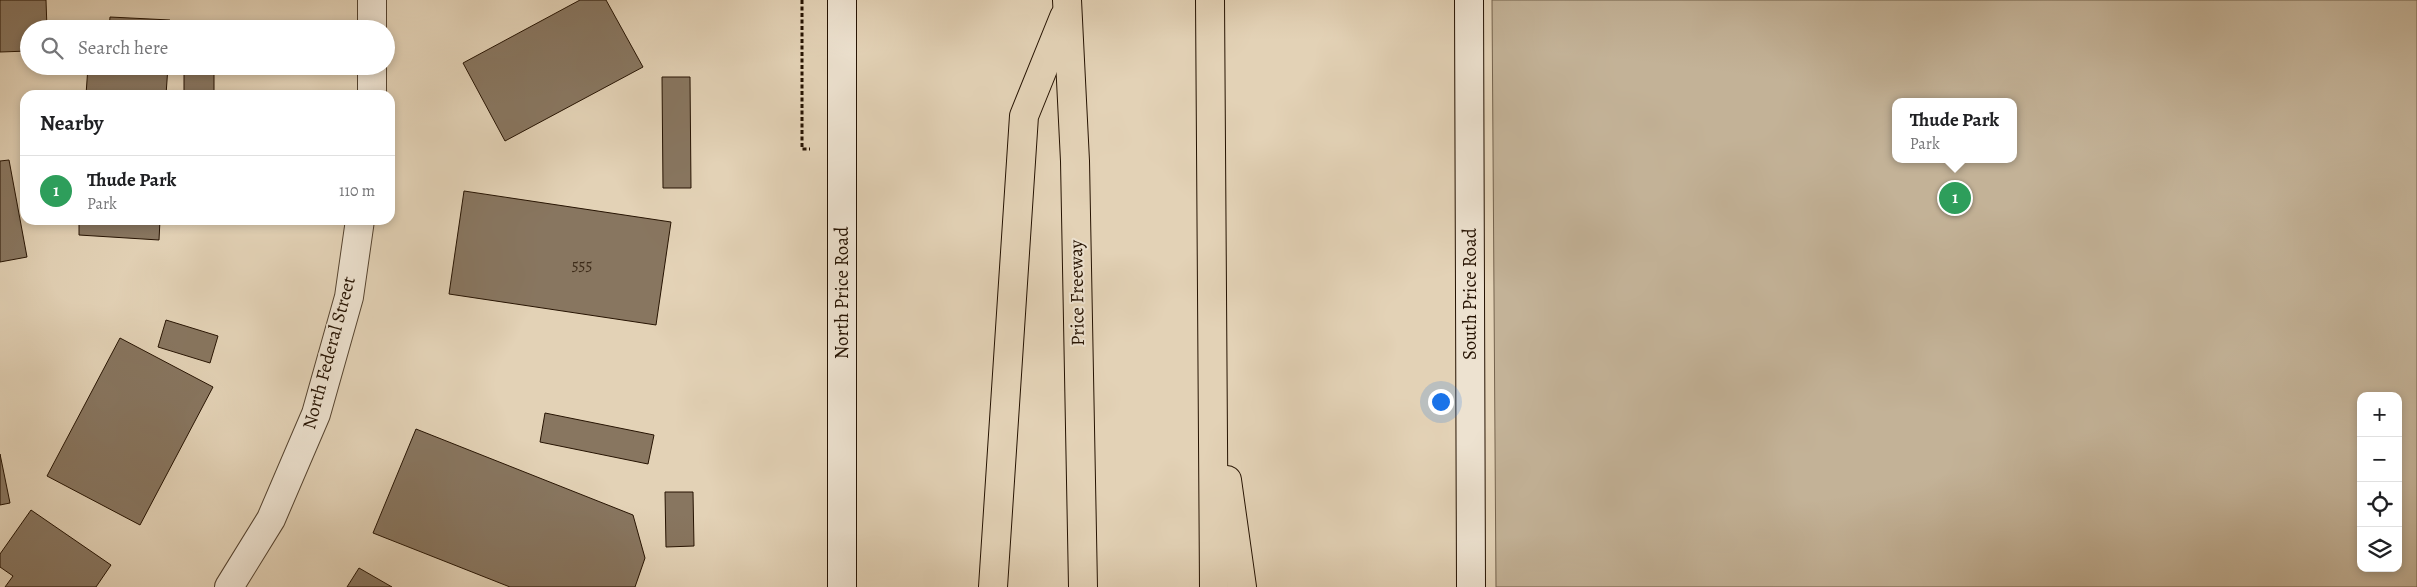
<!DOCTYPE html>
<meta charset="utf-8">
<style>
body{margin:0;font-family:Alegreya,serif;background:#f6f6f6;color:#202124}
.controls{position:absolute;right:15px;bottom:15px;display:grid;overflow:hidden;border-radius:10px;box-shadow:0 2px 8px #0003}
.controls button{width:45px;height:45px;display:grid;place-items:center;padding:0;border:0;border-bottom:1px solid #e0e0e0;background:#fff;color:#202124;font:25px sans-serif}
.you{position:absolute;left:1440px;top:401px;width:18px;height:18px;margin:-12px;border:4px solid #fff;border-radius:50%;background:#1a73e8;box-shadow:0 0 0 8px #1a73e833}
.badge{display:grid;place-items:center;width:32px;height:32px;border-radius:50%;background:#7c3aed;color:#fff;font-size:16px;font-weight:700}
.pin{position:absolute;translate:-50% -50%;border:2px solid #fff;box-shadow:0 1px 5px #0006}
.popup{position:absolute;left:1892px;top:98px;width:125px;height:65px;box-sizing:border-box;display:grid;place-content:center;border-radius:10px;background:#fff;filter:drop-shadow(0 1px 4px #0005);font-size:16px;white-space:nowrap;color:#757577}
.popup b{font-size:19px;color:#202124}
.popup::after{content:'';position:absolute;left:50%;top:100%;margin-left:-10px;border:10px solid transparent;border-top-color:#fff}
.list{margin:0;padding:0;list-style:none}
h2{display:flex;justify-content:space-between;align-items:center;height:65px;margin:0;padding:0 20px;font-size:21px}
h2 small{font-size:16px;font-weight:400;color:#757577}
.list li{display:grid;grid-template-columns:32px 1fr auto;gap:15px;align-items:center;box-sizing:border-box;height:70px;padding:0 20px;border-top:1px solid #e0e0e0}
.list b{display:block;font-size:19px;white-space:nowrap}
.list p{margin:0;font-size:16px;white-space:nowrap;color:#757577}
.list em{font-size:16px;font-style:normal;color:#757577}
.icon{flex:none;width:28px;height:28px;fill:none;stroke:currentColor;stroke-width:2;stroke-linecap:round;stroke-linejoin:round}
.map{position:relative;flex:none;width:2417px;height:587px;overflow:hidden}
.search{position:absolute;background:#fff;box-shadow:0 2px 8px #0003;left:20px;top:20px;width:375px;height:55px;display:flex;align-items:center;gap:12px;box-sizing:border-box;padding:0 18px;border-radius:28px;color:#757577;font-size:19px}
.panel{position:absolute;background:#fff;box-shadow:0 2px 8px #0003;left:20px;top:90px;width:375px;height:135px;border-radius:15px}
.map>svg:first-child{display:block}
</style>
<div class="map">
<svg width="2417" height="587" viewBox="0 0 2417 587">
<rect width="100%" height="100%" fill="#e3d2b6"/>
<filter id="stains"><feTurbulence type="fractalNoise" baseFrequency=".004" numOctaves="4"/><feColorMatrix values="0 0 0 0 .2 0 0 0 0 .09 0 0 0 0 .02 0 0 0 .5 -.17"/></filter>
<radialGradient id="worn" r=".72"><stop offset=".6" stop-color="#630" stop-opacity="0"/><stop offset="1" stop-color="#630" stop-opacity=".3"/></radialGradient>
<!-- green -->
<path fill="#c3b297" stroke="#74624c" fill-rule="evenodd" d="M 1492,0 L 2417,0 L 2417,587 L 1496,587 ZM 1896,102 L 2014,102 L 2014,159 L 1896,159 ZM 2361,396 L 2398,396 L 2398,568 L 2361,568 Z"/>
<!-- building -->
<g fill="#887660" stroke="#261302">
<polygon points="0,0 46,0 47,29 29,29 29,51 0,52"/>
<polygon points="580,0 606,0 643,67 505,141 463,63"/>
<polygon points="110,17 170,20 169,29 109,29"/>
<polygon points="88,66 168,66 166,95 86,95"/>
<rect x="184" y="66" width="30" height="29"/>
<polygon points="662,77 690,77 691,188 663,188"/>
<polygon points="9,160 27,257 0,262 0,161"/>
<polygon points="464,191 671,222 656,325 449,294"/>
<polygon points="79,220 160,220 159,240 79,235"/>
<polygon points="166,320 218,336 210,363 158,347"/>
<polygon points="120,338 213,387 140,525 47,476"/>
<polygon points="545,413 654,435 648,464 540,442"/>
<polygon points="416,429 633,515 645,558 635,587 510,587 373,533"/>
<polygon points="0,454 10,503 0,505"/>
<polygon points="665,492 693,492 694,546 666,547"/>
<polygon points="31,510 111,565 96,587 5,587 13,576 0,567 0,554"/>
<polygon points="359,568 392,587 347,587"/>
</g>
<g fill="none" stroke-linecap="round" stroke-linejoin="round">
<!-- tertiary casing -->
<g stroke="#55432f" stroke-width="30">
<g id="tertiary">
<polyline points="372,29 372,0"/>
<polyline points="372,95 372,66"/>
<polyline points="229,587 271,519 316,414 349,297 360,220"/>
</g>
</g>
<!-- secondary casing -->
<g stroke="#261302" stroke-width="30">
<g id="secondary">
<polyline points="842,0 842,587"/>
<polyline points="1469,0 1471,587"/>
</g>
</g>
<!-- motorway casing -->
<g stroke="#261302" stroke-width="30">
<g id="motorway">
<polyline points="1067,0 1075,161 1083,587"/>
<polyline points="1210,0 1214,587"/>
<polyline points="1227,480 1242,587"/>
<polyline points="993,587 1024,116 1064,17"/>
</g>
</g>
<!-- path -->
<polyline stroke="#261302" stroke-width="3" stroke-dasharray="4 2.5" stroke-linecap="butt" points="802,0 802,149 810,149"/>
<!-- tertiary -->
<use href="#tertiary" stroke="#ede2d0" stroke-width="28"/>
<!-- secondary -->
<use href="#secondary" stroke="#ede2d0" stroke-width="28"/>
<!-- motorway -->
<use href="#motorway" stroke="#e3d2b6" stroke-width="28"/>
</g>
<g text-anchor="middle" dominant-baseline="central" stroke-width="4" stroke-linejoin="round" paint-order="stroke">
<!-- number labels -->
<g font-size="16" fill="#3e2c1a">
<text x="582" y="265">555</text>
</g>
<!-- street labels -->
<g font-size="19" fill="#261302" stroke="#ede2d0">
<text transform="translate(842 293) rotate(-90)">North Price Road</text>
<text transform="translate(1077 293) rotate(-91)">Price Freeway</text>
<text transform="translate(1470 294) rotate(-90)">South Price Road</text>
<text transform="translate(329 353) rotate(-75)">North Federal Street</text>
</g>
</g>
<rect width="100%" height="100%" filter="url(#stains)"/>
<rect width="100%" height="100%" fill="url(#worn)"/>
</svg>
<div class="controls">
<button>+</button>
<button>−</button>
<button><svg class="icon" aria-label="locate" viewBox="0 0 24 24"><circle cx="12" cy="12" r="6"/><path d="M12 2v4M12 18v4M2 12h4M18 12h4"/></svg></button>
<button><svg class="icon" aria-label="layers" viewBox="0 0 24 24"><path d="M12 4l9 5-9 5-9-5zM3 14l9 5 9-5"/></svg></button>
</div>
<div class="you"></div>
<div class="pin badge" style="left:1955px;top:198px;background:#2e9e5b">1</div>
<div class="popup"><b>Thude Park</b>Park</div>
<div class="search"><svg class="icon" aria-label="search" viewBox="0 0 24 24"><circle cx="10" cy="10" r="6"/><path d="M15 15l6 6"/></svg>Search here</div>
<section class="panel">
<h2>Nearby<small></small></h2>
<ul class="list">
<li><span class="badge" style="background:#2e9e5b">1</span><div><b>Thude Park</b><p>Park</p></div><em>110 m</em></li>
</ul>
</section>
</div>
